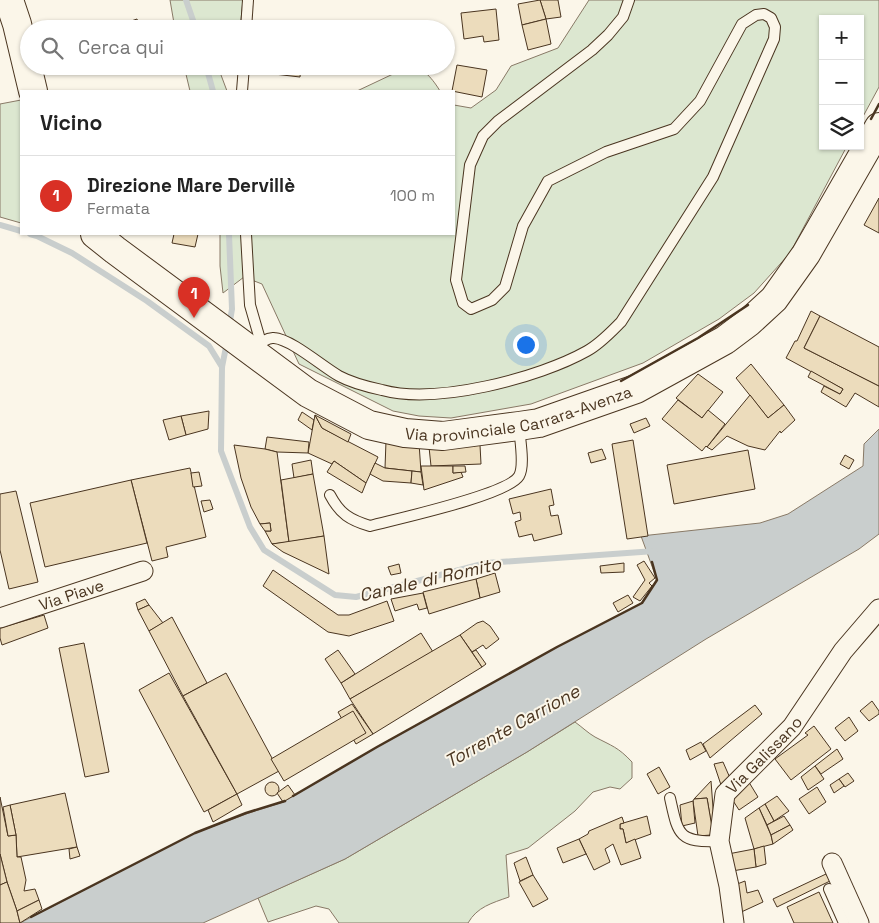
<!DOCTYPE html>
<html lang="it">
<meta charset="utf-8">
<style>
body{margin:0;font-family:"Space Grotesk",sans-serif;background:#f6f6f6;color:#222}
.controls{position:absolute;right:15px;top:15px;display:grid;overflow:hidden;border-radius:0px;box-shadow:0 1px 4px #0004}
.controls button{width:45px;height:45px;display:grid;place-items:center;padding:0;border:0;border-bottom:1px solid #e0e0e0;background:#fff;color:#222;font:25px sans-serif}
.you{position:absolute;left:525px;top:344px;width:18px;height:18px;margin:-12px;border:4px solid #fff;border-radius:50%;background:#1a73e8;box-shadow:0 0 0 8px #1a73e833}
.badge{display:grid;place-items:center;width:32px;height:32px;border-radius:50%;background:#d93025;color:#fff;font-size:16px;font-weight:700}
.pin{position:absolute;translate:-50% -41px;filter:drop-shadow(0 1px 2px #0008)}
.pin::after{content:'';position:absolute;top:26px;width:18px;height:15px;background:inherit;clip-path:polygon(0 0,100% 0,50% 100%)}
.list{margin:0;padding:0;list-style:none}
h2{display:flex;justify-content:space-between;align-items:center;height:65px;margin:0;padding:0 20px;font-size:21px}
h2 small{font-size:16px;font-weight:400;color:#767676}
.list li{display:grid;grid-template-columns:32px 1fr auto;gap:15px;align-items:center;box-sizing:border-box;height:80px;padding:0 20px;border-top:1px solid #e0e0e0}
.list b{display:block;font-size:19px;white-space:nowrap}
.list p{margin:0;font-size:16px;white-space:nowrap;color:#767676}
.list em{font-size:16px;font-style:normal;color:#767676}
.icon{flex:none;width:28px;height:28px;fill:none;stroke:currentColor;stroke-width:2;stroke-linecap:round;stroke-linejoin:round}
.map{position:relative;flex:none;width:879px;height:923px;overflow:hidden}
.search{position:absolute;background:#fff;box-shadow:0 1px 4px #0004;left:20px;top:20px;width:435px;height:55px;display:flex;align-items:center;gap:12px;box-sizing:border-box;padding:0 18px;border-radius:28px;color:#767676;font-size:19px}
.panel{position:absolute;background:#fff;box-shadow:0 1px 4px #0004;left:20px;top:90px;width:435px;height:145px;border-radius:0px}
.map>svg:first-child{display:block}
</style>
<div class="map">
<svg width="879" height="923" viewBox="0 0 879 923">
<rect width="100%" height="100%" fill="#fbf6e9"/>
<!-- green -->
<g fill="#dce7d0" stroke="#887966">
<polygon points="170,0 243,0 240,29 175,29"/>
<polygon points="589,0 879,0 879,87 860,122 860,19 823,19 823,146 847,146 790,253 754,293 719,319 643,363 531,404 451,418 419,416 393,411 299,364 262,284 244,277 223,293 220,266 220,234 454,234 454,105 471,108 496,90 511,66 558,48"/>
<polygon points="184,66 223,66 221,75 227,91 190,91"/>
<path d="M 410,66 C 423,66 434,81 440,91 L 357,91 Z"/>
<polygon points="21,100 21,223 0,217 0,104"/>
<path d="M 575,722 C 582,727 588,733 595,737 C 612,746 618,747 632,762 L 632,778 L 620,789 L 610,787 L 593,792 L 575,811 L 528,848 L 506,855 L 509,897 C 492,903 477,907 468,923 L 339,923 L 329,909 L 316,906 L 268,922 L 258,898 L 345,859 L 527,752 Z"/>
</g>
<!-- water -->
<polygon fill="#c9cecd" stroke="#887966" points="879,429 879,534 859,549 706,639 527,752 345,859 203,923 20,923 195,833 246,814 283,802 377,747 557,647 642,603 657,580 641,536 760,523 788,514 863,466 864,444"/>
<g fill="none" stroke-linecap="round" stroke-linejoin="round">
<!-- stream -->
<g stroke="#c9cecd" stroke-width="6">
<polyline points="186,0 196,29"/>
<polyline points="206,66 213,91"/>
<polyline points="0,225 21,231"/>
<polyline points="30,234 37,236 72,253 147,301 209,346 222,367"/>
<polyline points="229,327 232,309 229,234"/>
<polyline points="227,342 222,367 221,451 250,527 264,550 335,595 356,597 486,563 655,551"/>
</g>
</g>
<!-- building -->
<g fill="#ecdcbc" stroke="#4a3520">
<polygon points="540,0 558,0 561,17 546,19"/>
<polygon points="540,0 546,19 522,25 518,4"/>
<polygon points="496,9 499,40 484,42 483,36 464,39 461,13"/>
<polygon points="137,19 140,29 114,29 114,27"/>
<polygon points="546,19 551,44 528,50 522,25"/>
<polygon points="457,65 487,70 482,97 452,91"/>
<polygon points="275,66 301,66 300,77 274,74"/>
<polygon points="879,198 879,233 864,225"/>
<polygon points="174,234 198,234 195,247 172,243"/>
<polygon points="811,311 820,316 804,348 879,386 879,407 855,393 846,407 821,392 824,386 840,394 843,389 786,358 795,341 797,341"/>
<polygon points="820,316 879,347 879,386 804,348"/>
<polygon points="751,364 784,405 768,418 736,378"/>
<polygon points="811,371 843,389 840,394 808,377"/>
<polygon points="698,374 723,392 702,418 676,398"/>
<polygon points="750,395 768,418 784,405 795,420 781,433 780,431 765,450 748,446 727,436 712,450 707,447"/>
<polygon points="678,400 702,418 708,410 725,424 707,447 706,446 702,451 662,419"/>
<polygon points="209,411 208,429 186,435 181,416"/>
<polygon points="302,412 314,420 312,430 298,420"/>
<polygon points="315,415 322,428 378,457 366,483 334,461 332,464 308,453"/>
<polygon points="315,415 351,434 348,442 322,428"/>
<polygon points="181,416 186,435 169,440 163,420"/>
<polygon points="646,418 650,426 634,433 630,424"/>
<polygon points="267,437 309,442 308,453 277,452 265,449"/>
<polygon points="633,440 648,536 627,539 612,444"/>
<polygon points="386,441 419,443 421,472 385,468"/>
<polygon points="234,445 265,449 277,452 289,542 272,544 265,531 271,531 270,523 260,524 251,507 241,478"/>
<polygon points="480,445 481,464 431,466 429,447"/>
<polygon points="602,449 606,459 591,463 588,453"/>
<polygon points="748,450 755,489 674,504 667,465"/>
<polygon points="845,455 854,460 849,469 840,464"/>
<polygon points="311,460 313,474 294,478 292,464"/>
<polygon points="334,461 366,483 362,493 327,472"/>
<polygon points="375,463 385,468 412,471 411,483 383,481 370,474"/>
<polygon points="421,466 453,466 453,473 461,472 463,477 424,490"/>
<polygon points="453,466 465,466 466,472 453,473"/>
<polygon points="190,468 206,537 166,547 168,557 152,561 131,480"/>
<polygon points="412,471 421,472 423,485 411,483"/>
<polygon points="199,472 202,486 193,487 191,473"/>
<polygon points="313,474 324,536 289,542 281,480"/>
<polygon points="131,480 147,543 45,567 30,503"/>
<polygon points="551,489 554,505 549,506 551,516 558,515 562,534 534,541 532,534 519,537 515,522 521,520 520,512 513,514 509,499"/>
<polygon points="16,491 38,582 9,589 0,550 0,494"/>
<polygon points="210,500 213,509 204,512 201,501"/>
<polygon points="270,523 271,531 265,531 260,524"/>
<polygon points="324,536 329,574 283,552 272,544"/>
<polygon points="644,561 655,578 649,583 652,586 640,601 633,597 645,580 637,565"/>
<polygon points="624,563 624,572 601,573 600,566"/>
<polygon points="399,564 401,573 391,575 388,567"/>
<polygon points="273,570 338,615 349,615 387,601 394,621 349,636 328,632 263,586"/>
<polygon points="495,573 500,592 480,598 476,579"/>
<polygon points="476,579 480,598 429,614 423,592"/>
<polygon points="423,593 427,608 419,610 417,604 395,611 391,599"/>
<polygon points="628,595 633,603 618,612 613,603"/>
<polygon points="145,599 149,605 138,610 136,603"/>
<polygon points="149,605 163,623 149,631 138,610"/>
<polygon points="44,615 48,628 2,645 0,638 0,628"/>
<polygon points="172,617 207,683 183,696 149,631"/>
<polygon points="483,621 490,626 499,639 486,649 483,645 472,652 460,635 477,623"/>
<polygon points="421,633 433,652 350,699 341,683"/>
<polygon points="460,635 482,667 373,734 350,699"/>
<polygon points="84,643 109,772 85,777 59,648"/>
<polygon points="338,650 355,674 341,683 325,659"/>
<polygon points="476,650 486,664 482,667 472,652"/>
<polygon points="169,673 237,794 204,812 139,690"/>
<polygon points="226,673 279,771 237,794 183,696"/>
<polygon points="872,701 879,711 879,714 869,721 860,711"/>
<polygon points="352,704 373,734 356,744 338,712"/>
<polygon points="755,705 762,714 710,758 703,744"/>
<polygon points="353,711 366,733 284,781 271,759"/>
<polygon points="849,717 858,731 845,741 835,728"/>
<polygon points="814,726 831,749 791,780 775,759 808,735 805,733"/>
<polygon points="701,742 706,751 690,760 686,750"/>
<polygon points="837,749 843,759 821,774 815,766"/>
<polygon points="723,762 730,778 721,785 714,764"/>
<polygon points="815,766 824,779 808,790 801,777"/>
<polygon points="659,767 670,787 658,794 647,774"/>
<polygon points="848,773 854,781 845,787 839,779"/>
<polygon points="747,779 758,797 739,810 730,796"/>
<polygon points="839,779 844,786 834,793 830,785"/>
<polygon points="711,781 714,821 711,822 707,798 694,799"/>
<circle cx="272" cy="789" r="7"/>
<polygon points="288,785 295,795 283,802 277,793"/>
<polygon points="817,787 826,802 809,814 799,799"/>
<polygon points="65,793 77,847 17,857 16,835 10,805"/>
<polygon points="237,794 242,805 213,822 208,810"/>
<polygon points="777,796 789,811 774,821 765,804"/>
<polygon points="0,797 8,836 16,835 17,857 21,857 26,880 24,891 35,889 39,900 17,911 7,882 0,854"/>
<polygon points="707,798 713,833 711,835 698,836 693,801 694,799"/>
<polygon points="693,801 695,823 682,826 680,805"/>
<polygon points="765,804 774,821 767,825 759,808"/>
<polygon points="10,805 16,835 8,836 3,807"/>
<polygon points="759,808 771,835 773,844 754,849 745,818"/>
<polygon points="647,816 651,834 626,843 623,829 620,829 620,824"/>
<polygon points="784,816 790,825 771,835 767,825"/>
<polygon points="622,817 624,823 620,824 620,829 623,829 626,843 635,839 641,858 621,865 613,844 605,849 610,862 594,870 579,839 588,834 589,831"/>
<polygon points="790,825 793,830 773,844 771,835"/>
<polygon points="579,839 586,854 563,863 557,848"/>
<polygon points="764,846 766,864 756,867 754,849"/>
<polygon points="77,847 80,856 70,859 69,849"/>
<polygon points="754,849 756,867 732,871 728,854"/>
<polygon points="0,854 7,882 0,885"/>
<polygon points="526,857 533,875 520,881 514,863"/>
<polygon points="826,874 830,881 777,907 773,899"/>
<polygon points="533,875 548,899 533,907 519,882"/>
<polygon points="745,881 747,893 758,890 763,902 737,914 732,886"/>
<polygon points="7,882 17,911 20,923 0,923 0,885"/>
<polygon points="819,892 833,923 794,923 787,907"/>
<polygon points="39,900 42,909 20,923 17,911"/>
</g>
<g fill="none" stroke-linecap="round" stroke-linejoin="round">
<!-- lane casing -->
<g stroke="#4a3520" stroke-width="12">
<g id="lane">
<polyline points="246,29 248,0"/>
<polyline points="242,91 244,66"/>
<polyline points="246,234 250,305 261,343"/>
<path d="M 252,351 C 258,346 265,337 274,338 C 291,339 323,367 339,376 C 352,383 368,387 382,390 C 436,405 539,378 587,351 C 600,344 611,332 621,322 L 713,177 L 774,39 L 775,27 L 771,18 L 764,14 L 756,15 L 742,24 L 700,101 L 674,129 L 606,152 L 548,181 L 523,226 L 505,287 L 492,300 L 471,309 L 463,303 L 456,280 L 470,165 L 483,136 L 498,121 L 592,50 L 608,35 L 623,17 L 629,0"/>
<path d="M 330,495 C 340,514 350,520 370,526 C 396,519 508,495 519,476 C 525,466 520,440 519,427"/>
<path d="M 670,798 C 678,834 678,843 719,841"/>
<polyline points="829,889 844,923"/>
</g>
</g>
<!-- street casing -->
<g stroke="#4a3520" stroke-width="21">
<g id="street">
<path id="s1" d="M 0,618 L 143,571"/>
<polyline points="832,863 859,923"/>
<path id="s2" d="M 734,923 L 729,886 L 719,841 L 725,794 L 792,727 L 843,651 L 879,609"/>
</g>
</g>
<!-- secondary casing -->
<g stroke="#4a3520" stroke-width="30">
<g id="secondary">
<polyline points="9,0 17,24 33,91"/>
<path id="s3" d="M 95,234 L 115,250 L 308,393 L 369,425 L 405,433 L 443,436 L 519,426 L 539,423 L 636,389 L 725,340 L 749,322 L 774,299 L 806,254 L 879,127"/>
</g>
</g>
<!-- lane -->
<use href="#lane" stroke="#fbf6e9" stroke-width="10"/>
<!-- street -->
<use href="#street" stroke="#fbf6e9" stroke-width="19"/>
<!-- secondary -->
<use href="#secondary" stroke="#fbf6e9" stroke-width="28"/>
<!-- wall -->
<g stroke="#4a3520" stroke-width="2.5">
<polyline points="871,119 879,104"/>
<polyline points="621,381 698,338 748,305"/>
<polyline points="293,796 377,747 557,647 642,603 657,580 652,562"/>
<polyline points="31,917 195,833 246,813 285,801"/>
</g>
</g>
<g text-anchor="middle" dominant-baseline="central" stroke-width="4" stroke-linejoin="round" paint-order="stroke">
<!-- street labels -->
<g font-size="16" fill="#4a3520" stroke="#fbf6e9">
<text stroke="none"><textPath href="#s3" startOffset="488">Via provinciale Carrara-Avenza</textPath></text>
<text stroke="none"><textPath href="#s1" startOffset="75">Via Piave</textPath></text>
<text stroke="none"><textPath href="#s2" startOffset="186">Via Galissano</textPath></text>
</g>
<!-- water labels -->
<g font-size="18" font-style="italic" fill="#4a3520" stroke="#fbf6e9">
<text transform="translate(430 579) rotate(-13)">Canale di Romito</text>
<text transform="translate(512 726) rotate(-29)">Torrente Carrione</text>
</g>
</g>
</svg>
<div class="controls">
<button>+</button>
<button>−</button>
<button><svg class="icon" aria-label="layers" viewBox="0 0 24 24"><path d="M12 4l9 5-9 5-9-5zM3 14l9 5 9-5"/></svg></button>
</div>
<div class="you"></div>
<div class="pin badge" style="left:194px;top:318px">1</div>
<div class="search"><svg class="icon" aria-label="search" viewBox="0 0 24 24"><circle cx="10" cy="10" r="6"/><path d="M15 15l6 6"/></svg>Cerca qui</div>
<section class="panel">
<h2>Vicino<small></small></h2>
<ul class="list">
<li><span class="badge">1</span><div><b>Direzione Mare Dervillè</b><p>Fermata</p></div><em>100 m</em></li>
</ul>
</section>
</div>
